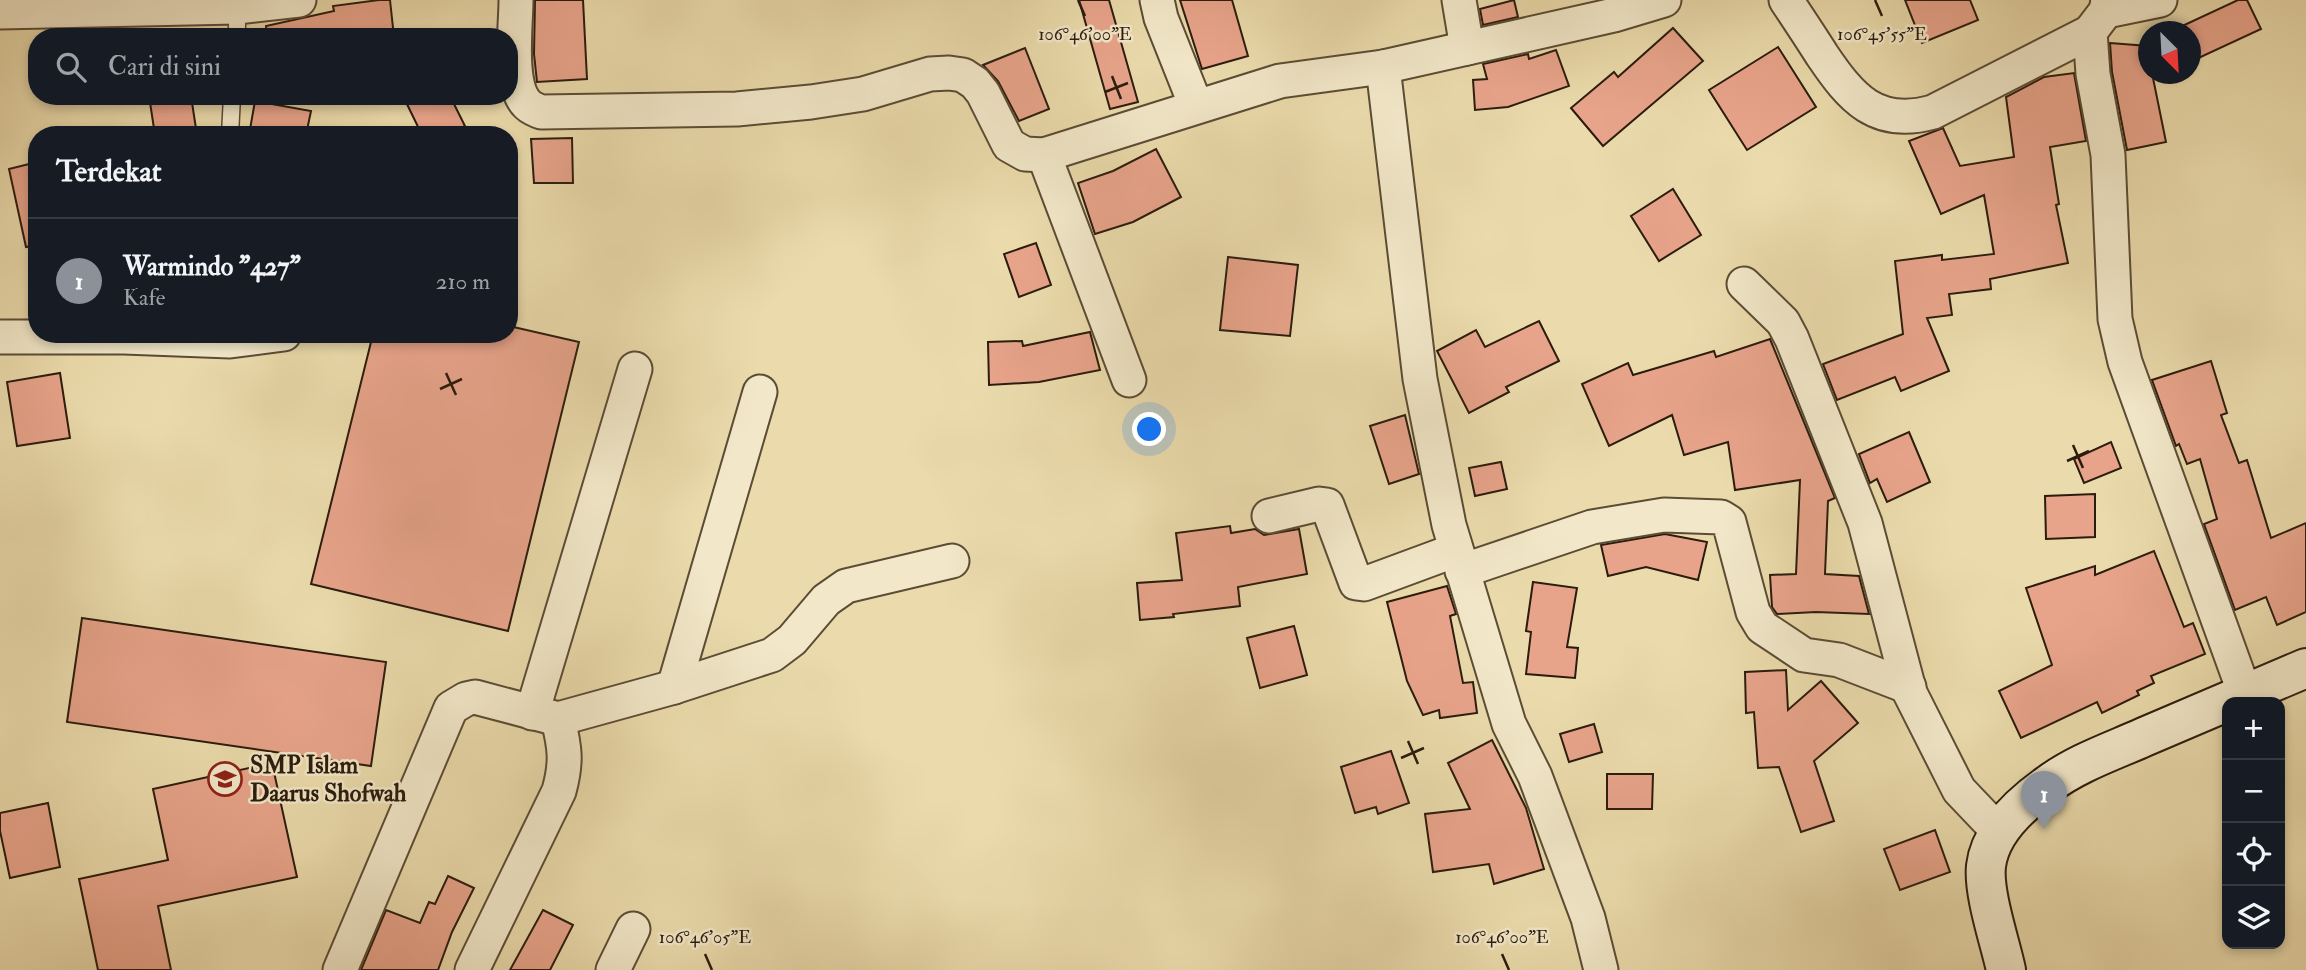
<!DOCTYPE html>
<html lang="id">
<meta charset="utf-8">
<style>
body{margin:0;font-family:"IM FELL Double Pica",serif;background:#20242c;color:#f1f3f6}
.controls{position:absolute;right:21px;bottom:21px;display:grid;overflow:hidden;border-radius:14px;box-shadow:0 4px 10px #0003}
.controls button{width:63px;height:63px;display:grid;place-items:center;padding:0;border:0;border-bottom:2px solid #363941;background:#171b24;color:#f1f3f6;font:35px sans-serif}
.compass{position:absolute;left:2138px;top:21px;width:63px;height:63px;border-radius:50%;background:#171b24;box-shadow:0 4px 10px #0003;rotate:156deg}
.you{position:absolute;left:1150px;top:430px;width:24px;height:24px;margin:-18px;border:5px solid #fff;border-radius:50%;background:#1a73e8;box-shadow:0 0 0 10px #1a73e833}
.badge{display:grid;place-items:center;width:46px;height:46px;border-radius:50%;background:#8c9099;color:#fff;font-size:23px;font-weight:700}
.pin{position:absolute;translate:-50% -58px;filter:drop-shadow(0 2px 4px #0008)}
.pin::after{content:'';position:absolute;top:37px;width:24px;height:21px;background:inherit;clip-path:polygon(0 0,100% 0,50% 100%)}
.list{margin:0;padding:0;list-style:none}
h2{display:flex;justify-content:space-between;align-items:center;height:91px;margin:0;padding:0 28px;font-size:30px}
h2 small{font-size:23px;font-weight:400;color:#9ea1a6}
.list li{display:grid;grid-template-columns:46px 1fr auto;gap:21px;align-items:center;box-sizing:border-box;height:126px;padding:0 28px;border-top:2px solid #363941}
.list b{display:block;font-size:26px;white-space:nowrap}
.list p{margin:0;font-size:23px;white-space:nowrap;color:#9ea1a6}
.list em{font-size:23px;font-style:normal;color:#9ea1a6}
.icon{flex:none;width:38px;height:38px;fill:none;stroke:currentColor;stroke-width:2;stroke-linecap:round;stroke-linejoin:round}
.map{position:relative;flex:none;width:2306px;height:970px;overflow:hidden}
.search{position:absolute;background:#171b24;box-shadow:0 4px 10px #0003;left:28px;top:28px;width:490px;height:77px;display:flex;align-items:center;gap:18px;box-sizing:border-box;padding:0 24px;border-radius:28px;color:#9ea1a6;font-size:26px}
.panel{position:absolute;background:#171b24;box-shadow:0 4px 10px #0003;left:28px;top:126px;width:490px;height:217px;border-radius:28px}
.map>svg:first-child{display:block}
</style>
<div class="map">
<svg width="2306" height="970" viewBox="0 0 2306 970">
<rect width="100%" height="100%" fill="#ebdbac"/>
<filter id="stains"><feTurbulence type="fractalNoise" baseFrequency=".00286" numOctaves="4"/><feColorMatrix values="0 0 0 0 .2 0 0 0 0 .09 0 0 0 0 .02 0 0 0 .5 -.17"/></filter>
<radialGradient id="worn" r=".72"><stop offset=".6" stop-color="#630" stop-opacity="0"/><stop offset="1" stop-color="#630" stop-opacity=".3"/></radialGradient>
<!-- building -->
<g fill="#e8a48b" stroke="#2b1c0d" stroke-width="2">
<polygon points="379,0 390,0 394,37 267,37 266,26 334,11 333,6"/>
<polygon points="535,0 583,0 587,79 537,82 534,54"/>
<polygon points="1079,0 1109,0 1138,102 1110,109"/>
<polygon points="1180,0 1232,0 1248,56 1202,69"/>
<polygon points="1514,0 1518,17 1483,25 1480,9"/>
<polygon points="1905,0 1970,0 1978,20 1922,43"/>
<polygon points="2238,0 2247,0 2261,29 2190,62 2190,32 2182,32 2180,27"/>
<polygon points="1673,28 1703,61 1603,146 1571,108 1614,72 1618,77"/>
<polygon points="2110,43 2148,46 2148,74 2177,74 2176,79 2153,78 2166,142 2127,150 2112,72"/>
<polygon points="1778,47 1816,107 1747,150 1709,90"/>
<polygon points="1025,48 1049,109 1019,121 998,81 983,65"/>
<polygon points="1556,50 1569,86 1508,107 1475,110 1473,80 1487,79 1483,64 1528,54 1529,59"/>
<polygon points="2074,73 2086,141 2050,147 2059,204 2056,205 2068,263 1990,279 1991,289 1949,294 1952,315 1927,318 1949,371 1901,391 1895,377 1837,400 1823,364 1903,334 1895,261 1942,255 1942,260 1994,254 1984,195 1941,214 1909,141 1943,128 1960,166 2014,157 2006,97 2044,77"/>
<polygon points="149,96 191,96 197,135 155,135"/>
<polygon points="403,96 450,96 465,126 447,135 422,135"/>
<polygon points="255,101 311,111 306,135 249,135"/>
<polygon points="572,138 573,183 534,183 531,139"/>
<polygon points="1156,149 1181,197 1133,222 1095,234 1078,183 1113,171"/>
<polygon points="37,162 37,245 26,247 9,169"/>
<polygon points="1673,189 1701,235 1659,261 1631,216"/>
<polygon points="1036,243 1051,285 1019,297 1004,254"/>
<polygon points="1228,257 1298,265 1290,336 1220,330"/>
<polygon points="1539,321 1559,361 1506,387 1509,392 1469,413 1437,351 1476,330 1485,347"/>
<polygon points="509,326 579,342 508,631 311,584 373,334 509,334"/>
<polygon points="1090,332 1100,370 1039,382 989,385 988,342 1022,341 1023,346"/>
<polygon points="1770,339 1835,498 1828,501 1825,574 1859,576 1869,614 1816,612 1777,614 1772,607 1770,575 1796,574 1800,480 1735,490 1728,442 1684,455 1672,415 1609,446 1582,384 1628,363 1633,375 1714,351 1716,357"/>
<polygon points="2211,361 2227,413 2221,415 2239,463 2247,460 2271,538 2306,523 2306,612 2277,625 2266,597 2235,610 2204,524 2217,519 2200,459 2187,464 2179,444 2176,446 2152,380"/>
<polygon points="60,373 70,438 17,446 7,382"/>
<polygon points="1405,415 1419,474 1389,484 1370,426"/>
<polygon points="1909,432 1930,482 1887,502 1877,479 1870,483 1859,454"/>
<polygon points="2111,442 2121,468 2084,483 2074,459"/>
<polygon points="1501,462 1507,489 1475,496 1469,468"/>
<polygon points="2095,494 2095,537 2046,539 2045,496"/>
<polygon points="1230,526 1231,533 1255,529 1264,535 1299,529 1307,574 1238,587 1240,606 1173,614 1174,617 1140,620 1137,583 1182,580 1176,533"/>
<polygon points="1665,534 1707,542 1698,580 1646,567 1608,576 1601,545"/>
<polygon points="2154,551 2184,627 2193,623 2205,654 2151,676 2154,683 2137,691 2139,695 2102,713 2097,702 2021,738 1999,691 2052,665 2026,588 2095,566 2095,575"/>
<polygon points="1533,582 1577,588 1567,647 1578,648 1575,678 1526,674 1531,632 1526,631"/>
<polygon points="1447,586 1456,614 1450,616 1463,683 1473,682 1477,713 1440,718 1439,710 1423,715 1407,681 1387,602"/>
<polygon points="82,618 386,662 371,766 67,722"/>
<polygon points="1294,626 1307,675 1260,688 1247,638"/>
<polygon points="1786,670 1788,710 1821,681 1858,723 1814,761 1834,821 1801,832 1779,767 1758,768 1754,712 1746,713 1745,672"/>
<polygon points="1594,724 1602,752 1569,762 1560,734"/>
<polygon points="1492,740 1526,808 1544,869 1494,884 1489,864 1433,872 1425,814 1470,809 1448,763"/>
<polygon points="1391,751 1409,803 1378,814 1376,807 1355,813 1341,767"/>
<polygon points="272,763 297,877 158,906 171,970 98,970 79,879 168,860 153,789"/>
<polygon points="1607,774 1653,774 1652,809 1607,809"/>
<polygon points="48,803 60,867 10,878 0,831 0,813"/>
<polygon points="1935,830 1950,872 1900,890 1884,849"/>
<polygon points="448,876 474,888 452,932 438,970 361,970 386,910 420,923 429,902 435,904"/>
<polygon points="543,910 573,925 550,970 510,970"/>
</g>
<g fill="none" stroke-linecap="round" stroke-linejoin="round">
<!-- lane casing -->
<g stroke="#5b4c35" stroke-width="19">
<g id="lane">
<polyline points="237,37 237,7"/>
<polyline points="230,135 232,96"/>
</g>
</g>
<!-- street casing -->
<g stroke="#5b4c35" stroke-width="37">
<g id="street">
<path d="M 516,0 C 516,26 508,85 527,104 C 530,108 537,110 541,112 L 737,109 L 811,102 L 863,94 L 930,74 L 949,73 L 963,75 L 975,83 L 983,93 L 1009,145 L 1025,154 L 1044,155 L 1280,81 L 1383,67 L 1614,15 L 1664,0"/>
<polyline points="1157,0 1161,18 1196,106"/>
<polyline points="1459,0 1467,48"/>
<path d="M 1786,0 C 1798,18 1810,36 1822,55 C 1851,98 1876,128 1933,112 L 2090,32"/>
<polyline points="2108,0 2106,11 2090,32 2093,74 2108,155 2115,319 2125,362 2245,694"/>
<polyline points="2106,11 2160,0"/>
<polyline points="0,12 237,7 299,0"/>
<polyline points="1383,67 1420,379 1449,525 1509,724 1535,776 1588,918 1601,970"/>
<polyline points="1044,155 1129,380"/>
<polyline points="1744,284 1783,322 1792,339 1865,523 1910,693 1959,790 1999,832"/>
<polyline points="0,337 124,337 230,341 284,334"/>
<polyline points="1269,516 1319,504 1327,505 1356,583 1364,584 1456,550"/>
<polyline points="1462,571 1592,527 1664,515 1721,517 1729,522 1753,612 1762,627 1804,655 1839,660 1909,687"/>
<polyline points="674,687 760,392"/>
<polyline points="532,713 635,369"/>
<polyline points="340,970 451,708 466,699 475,697 558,719 674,687 772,655 792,640 826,600 846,586 952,561"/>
<path d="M 472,970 L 559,791 C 567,762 565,748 558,719"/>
<polyline points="613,970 633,929"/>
</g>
</g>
<!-- secondary casing -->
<g stroke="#2b1c0d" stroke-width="42">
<path id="secondary" d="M 2006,970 C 2000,942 1983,893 1986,866 C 1990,832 2022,803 2049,784 C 2077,763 2113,751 2144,737 C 2198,714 2252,691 2306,668"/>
</g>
<!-- lane -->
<use href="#lane" stroke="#f2e8c9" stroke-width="16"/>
<!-- street -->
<use href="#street" stroke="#f2e8c9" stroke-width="33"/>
<!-- secondary -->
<use href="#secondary" stroke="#f2e8c9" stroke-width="38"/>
</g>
<!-- ticks -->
<path fill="none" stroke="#2b1c0d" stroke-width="2.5" d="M 1078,0 L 1085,16M 1875,0 L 1882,16M 1112,76 L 1121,99M 1105,92 L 1128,83M 446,373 L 456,395M 440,389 L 462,379M 2073,445 L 2083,468M 2067,461 L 2089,451M 1408,741 L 1418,764M 1401,758 L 1424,748M 705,954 L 712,970M 1502,954 L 1509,970"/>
<!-- icons -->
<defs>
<g id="school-ring" transform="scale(1.75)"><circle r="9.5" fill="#f2e8c9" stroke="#8f2418" stroke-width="1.5"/><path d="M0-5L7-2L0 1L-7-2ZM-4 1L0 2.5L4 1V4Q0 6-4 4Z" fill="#8f2418"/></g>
</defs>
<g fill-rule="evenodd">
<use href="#school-ring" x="225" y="779"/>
</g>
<g text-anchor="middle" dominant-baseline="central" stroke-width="5" stroke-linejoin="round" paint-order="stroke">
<!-- poi labels -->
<g font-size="24" font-weight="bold" fill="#2b1c0d" stroke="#f2e8c9" text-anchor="start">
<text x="250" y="765">SMP Islam<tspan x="250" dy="28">Daarus Shofwah</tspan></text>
</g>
</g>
<g font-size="18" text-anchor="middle" fill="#2b1c0d" stroke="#f2e8c9" stroke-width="5" stroke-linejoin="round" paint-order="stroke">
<text x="1085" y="40">106°46'00"E</text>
<text x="1882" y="40">106°45'55"E</text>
<text x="705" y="943">106°46'05"E</text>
<text x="1502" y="943">106°46'00"E</text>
</g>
<rect width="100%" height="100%" filter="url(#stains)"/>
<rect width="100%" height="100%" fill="url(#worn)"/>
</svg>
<div class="controls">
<button>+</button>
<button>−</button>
<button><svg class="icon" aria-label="locate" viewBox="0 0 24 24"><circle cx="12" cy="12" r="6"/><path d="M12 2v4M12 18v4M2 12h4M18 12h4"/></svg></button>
<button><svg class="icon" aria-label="layers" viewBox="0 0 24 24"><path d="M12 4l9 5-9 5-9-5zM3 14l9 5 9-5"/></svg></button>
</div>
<svg class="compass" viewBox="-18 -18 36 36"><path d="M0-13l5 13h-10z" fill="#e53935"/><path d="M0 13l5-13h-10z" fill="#9ea1a6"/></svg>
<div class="you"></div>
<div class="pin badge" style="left:2044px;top:829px">1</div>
<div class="search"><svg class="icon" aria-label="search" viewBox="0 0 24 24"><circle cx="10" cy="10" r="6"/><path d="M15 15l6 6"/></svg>Cari di sini</div>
<section class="panel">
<h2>Terdekat<small></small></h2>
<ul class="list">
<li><span class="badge">1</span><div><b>Warmindo &quot;427&quot;</b><p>Kafe</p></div><em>210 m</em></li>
</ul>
</section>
</div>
